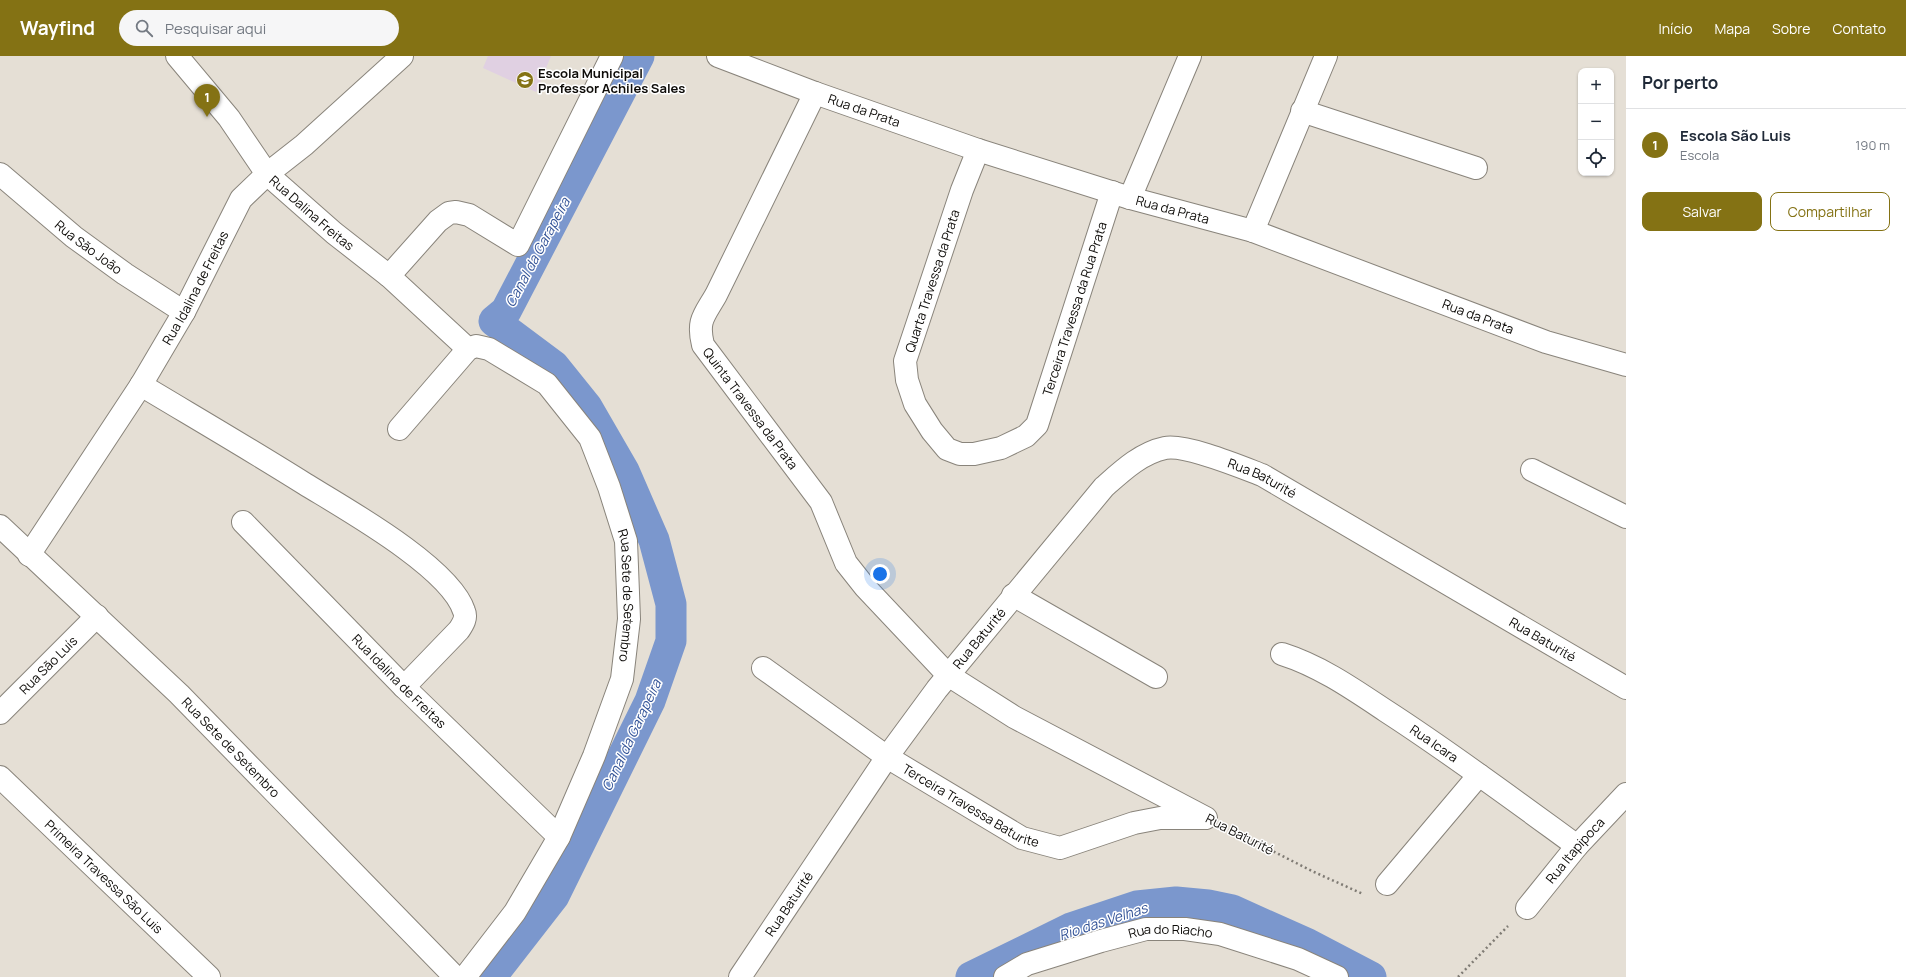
<!DOCTYPE html>
<html lang="pt">
<meta charset="utf-8">
<style>
body{margin:0;font-family:Manrope,sans-serif;background:#f6f6f7;color:#1f2937}
.controls{position:absolute;right:12px;top:12px;display:grid;overflow:hidden;border-radius:8px;box-shadow:0 1px 3px #0004}
.controls button{width:36px;height:36px;display:grid;place-items:center;padding:0;border:0;border-bottom:1px solid #e0e1e3;background:#fff;color:#1f2937;font:20px sans-serif}
.you{position:absolute;left:880px;top:518px;width:14px;height:14px;margin:-10px;border:3px solid #fff;border-radius:50%;background:#1a73e8;box-shadow:0 0 0 6px #1a73e833}
.badge{display:grid;place-items:center;width:26px;height:26px;border-radius:50%;background:#847214;color:#fff;font-size:13px;font-weight:700}
.pin{position:absolute;translate:-50% -33px;filter:drop-shadow(0 1px 2px #0008)}
.pin::after{content:'';position:absolute;top:21px;width:14px;height:12px;background:inherit;clip-path:polygon(0 0,100% 0,50% 100%)}
.list{margin:0;padding:0;list-style:none}
h2{display:flex;justify-content:space-between;align-items:center;height:52px;margin:0;padding:0 16px;font-size:17px}
h2 small{font-size:13px;font-weight:400;color:#747a83}
.list li{display:grid;grid-template-columns:26px 1fr auto;gap:12px;align-items:center;box-sizing:border-box;height:72px;padding:0 16px;border-top:1px solid #e0e1e3}
.list b{display:block;font-size:15px;white-space:nowrap}
.list p{margin:0;font-size:13px;white-space:nowrap;color:#747a83}
.list em{font-size:13px;font-style:normal;color:#747a83}
.actions{display:flex;gap:8px;padding:12px 16px}
.actions a{flex:1;padding:9px 0;border:1px solid #847214;border-radius:8px;text-align:center;font-size:14px;color:#847214}
.actions .main{background:#847214;color:#fff}
.icon{flex:none;width:22px;height:22px;fill:none;stroke:currentColor;stroke-width:2;stroke-linecap:round;stroke-linejoin:round}
.map{position:relative;flex:none;width:1626px;height:921px;overflow:hidden}
header{display:flex;align-items:center;gap:24px;box-sizing:border-box;height:56px;padding:0 20px;background:#847214;color:#fff}
header strong{font-size:19px}
nav{display:flex;gap:22px;margin-inline-start:auto;font-size:14px}
.search{width:280px;height:36px;background:#f6f6f7;display:flex;align-items:center;gap:10px;box-sizing:border-box;padding:0 14px;border-radius:22px;color:#747a83;font-size:15px}
main{display:flex}
aside{flex:1;background:#fff}
.map>svg:first-child{display:block}
</style>
<header>
<strong>Wayfind</strong>
<div class="search"><svg class="icon" aria-label="search" viewBox="0 0 24 24"><circle cx="10" cy="10" r="6"/><path d="M15 15l6 6"/></svg>Pesquisar aqui</div>
<nav><a>Início</a><a>Mapa</a><a>Sobre</a><a>Contato</a></nav>
</header>
<main>
<div class="map">
<svg width="1626" height="921" viewBox="0 0 1626 921">
<rect width="100%" height="100%" fill="#e5dfd5"/>
<!-- education -->
<polygon fill="#e0d0e2" points="488,0 551,0 536,36 483,12"/>
<g fill="none" stroke-linecap="round" stroke-linejoin="round">
<!-- canal -->
<g stroke="#7b97cd" stroke-width="31">
<polyline points="491,921 554,840 650,645 671,585 671,548 654,484 624,415 587,351 554,310 494,265 506,255 639,0"/>
<polyline points="971,921 1071,872 1137,850 1176,846 1208,849 1232,854 1308,888 1371,921"/>
</g>
<!-- minor casing -->
<g stroke="#89847b" stroke-width="24">
<g id="minor">
<path id="s1" d="M 177,0 L 229,62 L 267,118 L 334,177 L 389,220 L 468,293"/>
<path id="s2" d="M 718,0 L 815,37 L 978,94 L 1130,142 L 1253,175 L 1546,286 L 1626,309"/>
<path id="s3" d="M 815,37 L 716,239 C 704,260 697,264 703,289 L 821,446 L 846,507 L 865,531 L 948,619 L 1014,661 L 1206,762"/>
<polyline points="1302,55 1476,112"/>
<path id="s4" d="M 978,94 L 962,134 L 905,305 L 907,324 L 915,348 L 932,375 L 947,393 L 960,398 L 974,398 L 1001,392 L 1026,380 L 1037,369 L 1112,136"/>
<path id="s5" d="M 0,118 L 74,181 L 125,218 L 184,256"/>
<polyline points="1130,142 1190,0"/>
<polyline points="1253,175 1326,0"/>
<polyline points="389,220 438,165 449,157 456,156 469,159 518,189 612,0"/>
<path d="M 141,329 C 196,362 251,394 305,428 C 344,452 450,511 464,555 C 467,562 463,568 459,574 L 404,631"/>
<path id="s6" d="M 399,373 L 468,293 L 476,290 L 489,293 L 547,328 L 590,382 L 609,431 L 626,485 L 629,563 L 622,623 L 594,700 L 559,781 L 515,856 L 465,921"/>
<polyline points="1532,414 1626,461"/>
<path id="s7" d="M 243,466 L 404,631 L 559,781"/>
<path id="s8" d="M 29,499 L 141,329 L 184,256 L 241,143 L 267,118 L 304,89 L 402,0"/>
<polyline points="1013,539 1156,621"/>
<path id="s9" d="M 1282,598 C 1320,610 1353,633 1386,655 C 1451,697 1514,744 1577,790"/>
<path id="s10" d="M 763,612 L 887,701 L 1022,782 L 1060,792 L 1134,767 L 1160,762 L 1203,762"/>
<path id="s11" d="M 0,657 L 97,560"/>
<path id="s12" d="M 0,721 L 209,921"/>
<polyline points="1387,828 1479,719"/>
<path id="s13" d="M 1527,852 L 1577,790 L 1626,738"/>
<path id="s14" d="M 740,921 L 887,701 L 937,633 L 1104,431 C 1122,415 1141,397 1165,392 C 1186,388 1241,411 1262,419 L 1626,632"/>
<path id="s15" d="M 1005,921 L 1027,908 L 1101,885 L 1146,873 L 1185,873 L 1220,878 L 1298,903 L 1337,921"/>
</g>
</g>
<!-- tertiary casing -->
<g stroke="#89847b" stroke-width="24">
<g id="tertiary">
<path id="s16" d="M 0,470 L 179,638 L 455,921"/>
</g>
</g>
<!-- path -->
<g stroke="#7f7b74" stroke-width="2.5" stroke-dasharray="2 3" stroke-linecap="butt">
<polyline points="1229,773 1314,816 1363,838"/>
<polyline points="1458,921 1508,870"/>
</g>
<!-- minor -->
<use href="#minor" stroke="#fff" stroke-width="22"/>
<!-- tertiary -->
<use href="#tertiary" stroke="#fff" stroke-width="22"/>
</g>
<!-- icons -->
<defs>
<g id="school-disc" transform="scale(0.9)"><circle r="9.5" fill="#847214" stroke="#fff"/><path d="M0-5L7-2L0 1L-7-2ZM-4 1L0 2.5L4 1V4Q0 6-4 4Z" fill="#fff"/></g>
</defs>
<g fill-rule="evenodd">
<use href="#school-disc" x="525" y="24"/>
</g>
<g text-anchor="middle" dominant-baseline="central" stroke-width="3" stroke-linejoin="round" paint-order="stroke">
<!-- poi labels -->
<g font-size="13" font-weight="bold" fill="#0d0b08" stroke="#fff" text-anchor="start">
<text x="538" y="17">Escola Municipal<tspan x="538" dy="15">Professor Achiles Sales</tspan></text>
</g>
<!-- street labels -->
<g font-size="13" fill="#0d0b08" stroke="#fff">
<text stroke="none"><textPath href="#s2" startOffset="156">Rua da Prata</textPath></text>
<text stroke="none"><textPath href="#s2" startOffset="480">Rua da Prata</textPath></text>
<text stroke="none"><textPath href="#s1" startOffset="208">Rua Dalina Freitas</textPath></text>
<text stroke="none"><textPath href="#s5" startOffset="115">Rua São João</textPath></text>
<text transform="translate(932 225) rotate(-72)">Quarta Travessa da Prata</text>
<text stroke="none"><textPath href="#s8" startOffset="315">Rua Idalina de Freitas</textPath></text>
<text stroke="none"><textPath href="#s4" startOffset="544">Terceira Travessa da Rua Prata</textPath></text>
<text stroke="none"><textPath href="#s2" startOffset="804">Rua da Prata</textPath></text>
<text stroke="none"><textPath href="#s3" startOffset="358">Quinta Travessa da Prata</textPath></text>
<text stroke="none"><textPath href="#s14" startOffset="787">Rua Baturité</textPath></text>
<text stroke="none"><textPath href="#s6" startOffset="428">Rua Sete de Setembro</textPath></text>
<text stroke="none"><textPath href="#s14" startOffset="415">Rua Baturité</textPath></text>
<text stroke="none"><textPath href="#s14" startOffset="1111">Rua Baturité</textPath></text>
<text stroke="none"><textPath href="#s11" startOffset="68">Rua São Luís</textPath></text>
<text stroke="none"><textPath href="#s7" startOffset="223">Rua Idalina de Freitas</textPath></text>
<text stroke="none"><textPath href="#s9" startOffset="177">Rua Icara</textPath></text>
<text stroke="none"><textPath href="#s16" startOffset="320">Rua Sete de Setembro</textPath></text>
<text stroke="none"><textPath href="#s10" startOffset="250">Terceira Travessa Baturite</textPath></text>
<text transform="translate(1240 778) rotate(27)">Rua Baturité</text>
<text stroke="none"><textPath href="#s13" startOffset="75">Rua Itapipoca</textPath></text>
<text stroke="none"><textPath href="#s12" startOffset="144">Primeira Travessa São Luis</textPath></text>
<text stroke="none"><textPath href="#s14" startOffset="88">Rua Baturité</textPath></text>
<text stroke="none"><textPath href="#s15" startOffset="174">Rua do Riacho</textPath></text>
</g>
<!-- water labels -->
<g font-size="14" font-style="italic" fill="#335397" stroke="#fff">
<text transform="translate(537 196) rotate(-62)">Canal da Garapeira</text>
<text transform="translate(631 679) rotate(-65)">Canal da Garapeira</text>
<text transform="translate(1103 865) rotate(-18)">Rio das Velhas</text>
</g>
</g>
</svg>
<div class="controls">
<button>+</button>
<button>−</button>
<button><svg class="icon" aria-label="locate" viewBox="0 0 24 24"><circle cx="12" cy="12" r="6"/><path d="M12 2v4M12 18v4M2 12h4M18 12h4"/></svg></button>
</div>
<div class="you"></div>
<div class="pin badge" style="left:207px;top:61px">1</div>
</div>
<aside>
<h2>Por perto<small></small></h2>
<ul class="list">
<li><span class="badge">1</span><div><b>Escola São Luis</b><p>Escola</p></div><em>190 m</em></li>
</ul>
<div class="actions"><a class="main">Salvar</a><a>Compartilhar</a></div>
</aside>
</main>
